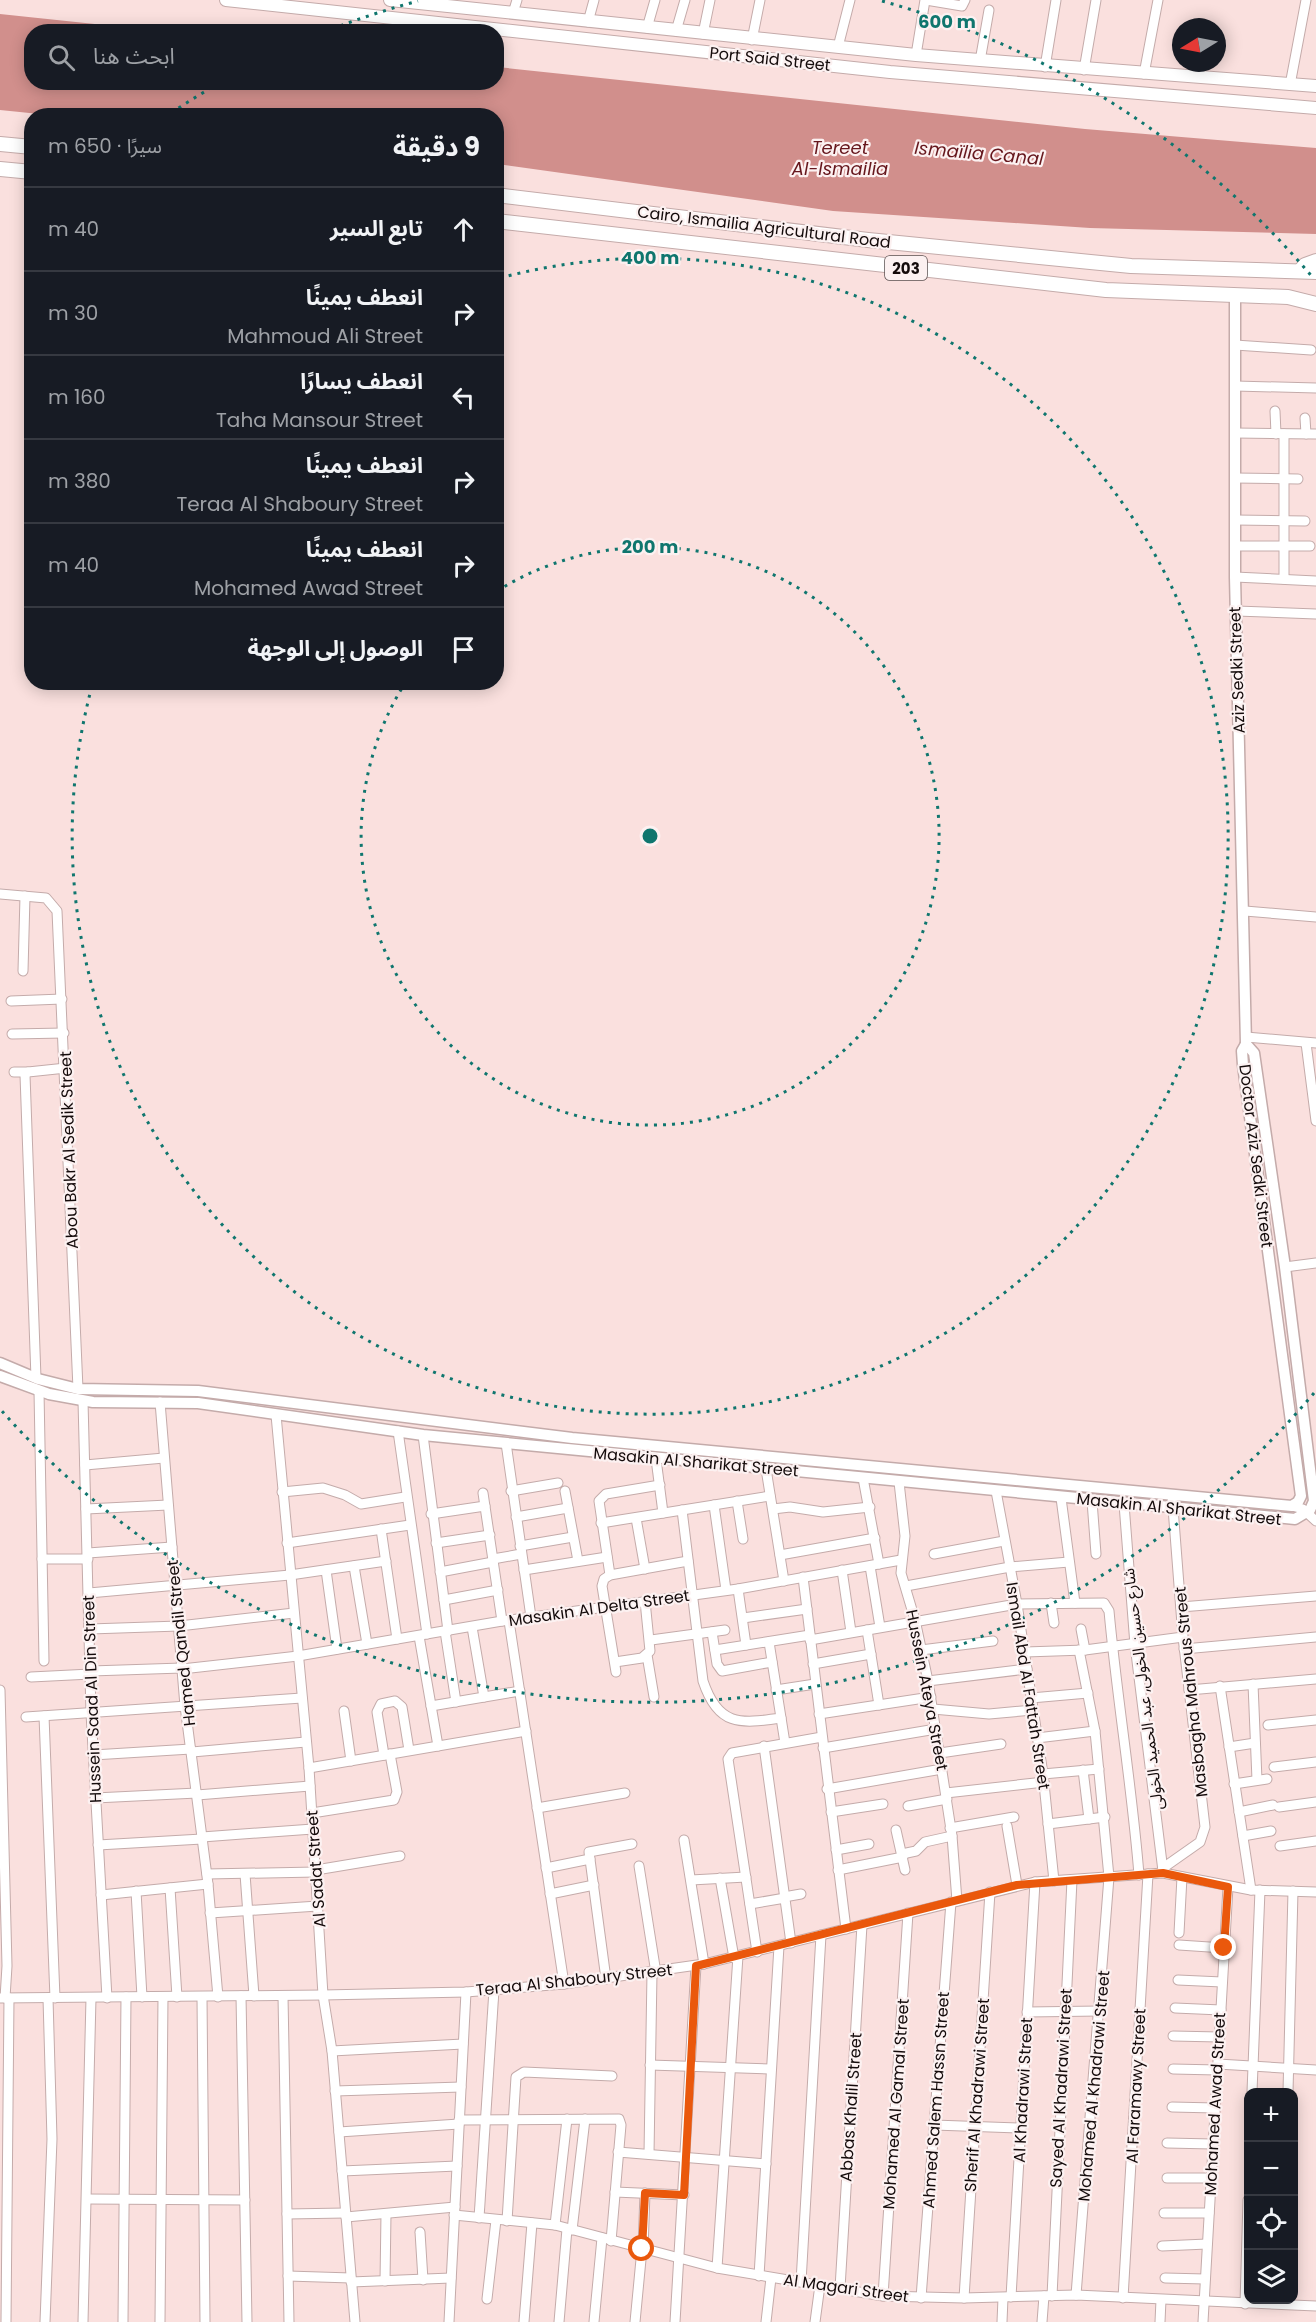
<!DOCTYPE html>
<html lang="ar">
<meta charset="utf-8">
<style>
body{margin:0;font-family:Poppins,"Noto Sans Arabic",sans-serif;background:#242831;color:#f1f3f6;direction:rtl}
.controls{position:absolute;right:18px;bottom:18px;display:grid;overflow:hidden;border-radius:12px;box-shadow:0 3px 15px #0003}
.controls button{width:54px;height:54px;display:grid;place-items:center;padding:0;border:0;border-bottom:2px solid #363941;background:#171b24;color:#f1f3f6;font:30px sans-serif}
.compass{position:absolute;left:1172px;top:18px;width:54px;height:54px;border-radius:50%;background:#171b24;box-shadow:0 3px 15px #0003;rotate:260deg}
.stop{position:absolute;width:18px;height:18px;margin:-14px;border:4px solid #ea580c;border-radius:50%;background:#fff}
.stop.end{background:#ea580c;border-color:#fff;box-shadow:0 2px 6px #0008}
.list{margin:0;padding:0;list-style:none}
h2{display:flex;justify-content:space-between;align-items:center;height:78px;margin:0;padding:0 24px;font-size:26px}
h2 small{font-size:20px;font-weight:400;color:#9ea1a6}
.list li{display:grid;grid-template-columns:39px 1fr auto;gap:18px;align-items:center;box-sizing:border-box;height:84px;padding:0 24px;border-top:2px solid #363941}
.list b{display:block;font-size:22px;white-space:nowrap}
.list p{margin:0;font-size:20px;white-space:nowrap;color:#9ea1a6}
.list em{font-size:20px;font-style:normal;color:#9ea1a6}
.icon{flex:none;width:33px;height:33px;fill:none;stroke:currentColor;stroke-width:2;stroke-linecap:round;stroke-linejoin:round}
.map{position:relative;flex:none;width:1316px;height:2322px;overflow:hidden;direction:ltr}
.search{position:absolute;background:#171b24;box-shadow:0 3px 15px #0003;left:24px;top:24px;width:480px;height:66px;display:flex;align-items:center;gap:15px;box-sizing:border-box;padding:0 21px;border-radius:24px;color:#9ea1a6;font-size:22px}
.panel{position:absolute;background:#171b24;box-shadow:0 3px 15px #0003;left:24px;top:108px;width:480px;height:582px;border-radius:24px;direction:rtl}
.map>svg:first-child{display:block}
</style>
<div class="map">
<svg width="1316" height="2322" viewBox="0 0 1316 2322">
<rect width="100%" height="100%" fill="#fae0de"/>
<!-- water -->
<polygon fill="#d18f8c" points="0,14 161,31 32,32 32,82 496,82 497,67 1085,129 1316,148 1316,234 1090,228 833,211 497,164 496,116 59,116 0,110"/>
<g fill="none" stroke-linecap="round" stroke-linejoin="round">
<!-- minor casing -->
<g stroke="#c4abaa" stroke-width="11">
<g id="minor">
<polyline points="926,0 962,6 965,0"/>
<polyline points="513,13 517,0"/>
<polyline points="588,22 594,0"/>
<polyline points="647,28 655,0"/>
<polyline points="676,31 685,0"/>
<polyline points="703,34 710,0"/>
<polyline points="752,40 760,0"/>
<polyline points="838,47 850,0"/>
<polyline points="916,55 925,0"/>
<polyline points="980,61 989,10"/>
<polyline points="1045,67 1056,0"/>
<polyline points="1084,70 1096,0"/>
<polyline points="1144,74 1158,0"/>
<polyline points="1290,85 1306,0"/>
<polyline points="1235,345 1311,350"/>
<polyline points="1235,386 1316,388"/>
<polyline points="1275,411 1276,434"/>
<polyline points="1305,418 1306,434"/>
<polyline points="1235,433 1316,434"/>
<polyline points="1235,478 1298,479"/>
<polyline points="1235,520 1305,521"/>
<polyline points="1235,546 1310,546"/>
<polyline points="1235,577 1316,581"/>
<polyline points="1284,579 1284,434"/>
<polyline points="1236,611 1316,614"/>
<polyline points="0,894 46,898 57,911 78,1389"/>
<polyline points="1245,911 1316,917"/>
<polyline points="23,971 25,896"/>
<polyline points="11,1001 62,999"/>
<polyline points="12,1034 64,1033"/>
<polyline points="1246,1037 1316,1043"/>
<polyline points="1306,1043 1316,1121"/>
<polyline points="14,1072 28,1072"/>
<polyline points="1285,1267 1316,1263"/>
<polyline points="36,1378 25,1075 28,1072 66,1068"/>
<polyline points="39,1391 44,1661"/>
<polyline points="83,1401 91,1713 107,1998"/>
<polyline points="160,1402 185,1706 208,1884 218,1997"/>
<polyline points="276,1415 309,1768 323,1995 332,2051 355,2322"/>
<polyline points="398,1431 427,1634"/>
<polyline points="423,1435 448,1631"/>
<polyline points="506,1443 531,1617"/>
<polyline points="656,1459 663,1513"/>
<polyline points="85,1465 164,1458"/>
<polyline points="766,1469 784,1581"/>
<polyline points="863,1478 879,1564"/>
<polyline points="899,1482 905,1536 901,1573 915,1620 928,1681 952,1836 957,1901"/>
<polyline points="511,1491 558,1483"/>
<polyline points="565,1491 578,1561"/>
<polyline points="996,1491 1017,1604 1043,1774 1054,1881"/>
<polyline points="282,1492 323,1488 345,1495 361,1504 405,1497"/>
<polyline points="483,1493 502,1621"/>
<polyline points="1061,1498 1075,1603"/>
<polyline points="737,1501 743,1539"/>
<polyline points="1092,1501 1096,1554"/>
<polyline points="1124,1504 1135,1645 1163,1871"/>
<polyline points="714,1505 726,1590"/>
<polyline points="1292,1506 1303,1509 1316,1521"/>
<polyline points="86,1509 168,1505"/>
<polyline points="773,1509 790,1507 823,1512 870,1507"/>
<path d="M 682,1510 L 703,1681 C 718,1726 739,1724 781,1718"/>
<polyline points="431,1514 485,1506"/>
<polyline points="516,1517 568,1508"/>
<polyline points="636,1518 645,1569"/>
<polyline points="601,1523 770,1496"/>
<polyline points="381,1529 397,1639"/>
<polyline points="287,1543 410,1525"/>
<polyline points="436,1543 490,1535"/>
<polyline points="520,1546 573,1537"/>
<polyline points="88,1553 172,1547"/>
<polyline points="934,1554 1004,1541"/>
<polyline points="780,1555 875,1538"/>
<polyline points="42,1559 88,1559"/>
<polyline points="493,1559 521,1554"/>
<polyline points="354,1566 367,1644"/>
<polyline points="870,1566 880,1627"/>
<polyline points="326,1570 337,1649"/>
<polyline points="524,1570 607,1557"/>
<polyline points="842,1570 851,1632"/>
<polyline points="440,1572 493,1562"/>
<polyline points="610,1575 599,1501 606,1494 660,1485"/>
<polyline points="803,1577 846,1929"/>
<polyline points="906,1586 1010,1567 1069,1562"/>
<polyline points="738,1589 746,1645"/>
<polyline points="89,1593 290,1575 386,1561"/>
<polyline points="444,1600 498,1590"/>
<polyline points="1051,1603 1054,1623"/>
<polyline points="1181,1607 1316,1596"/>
<polyline points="743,1618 807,1609"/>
<polyline points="509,1621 564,1984"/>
<polyline points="472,1627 484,1697"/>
<polyline points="90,1629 179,1626 294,1613"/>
<polyline points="1081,1629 1085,1650"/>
<polyline points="867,1630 879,1705"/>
<polyline points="445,1631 456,1702"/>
<polyline points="712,1632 717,1664 722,1671 772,1662"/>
<polyline points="419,1636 438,1746"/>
<polyline points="651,1640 725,1630"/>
<path d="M 810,1640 L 1017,1604 L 1104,1603 L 1109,1611 C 1117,1699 1132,1786 1139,1875"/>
<polyline points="769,1642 785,1743"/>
<polyline points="1184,1649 1316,1637"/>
<polyline points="715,1650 810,1635"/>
<polyline points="921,1650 993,1641"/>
<polyline points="1025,1652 1085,1650 1183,1637"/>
<polyline points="647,1655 654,1697"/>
<polyline points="615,1662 642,1658 650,1651 645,1601"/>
<polyline points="813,1664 871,1654"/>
<polyline points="182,1669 298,1656 502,1621 738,1589 901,1560"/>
<polyline points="91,1671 182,1668"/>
<polyline points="616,1672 602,1586 604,1579 610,1575 688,1561"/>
<polyline points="31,1677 91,1674"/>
<polyline points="928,1681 1027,1669"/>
<polyline points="1253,1684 1257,1780"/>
<polyline points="1220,1686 1251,1890"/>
<polyline points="0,1690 7,1966 5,1998"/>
<polyline points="776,1690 815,1684"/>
<polyline points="1189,1690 1316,1679"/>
<polyline points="1031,1698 1088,1693"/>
<polyline points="431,1706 520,1691"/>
<polyline points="933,1709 989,1714 1033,1710"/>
<polyline points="344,1711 351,1761"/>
<polyline points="819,1714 931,1697"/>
<polyline points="44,1716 55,1998"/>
<polyline points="26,1717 302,1698"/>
<polyline points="1268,1725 1316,1720"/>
<polyline points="1037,1738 1095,1731"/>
<polyline points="764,1746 791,1943"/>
<polyline points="1229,1747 1255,1743"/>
<polyline points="823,1748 936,1729"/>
<polyline points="192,1752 306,1742"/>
<polyline points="940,1753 1001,1744"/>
<polyline points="93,1755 191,1749"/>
<polyline points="384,1755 377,1712 381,1704 395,1701 402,1707 409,1750"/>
<polyline points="1274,1767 1316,1762"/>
<polyline points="309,1768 526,1731"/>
<polyline points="1083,1770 1089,1819"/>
<polyline points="1043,1774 1099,1769"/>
<polyline points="1234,1784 1267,1779"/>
<polyline points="827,1789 942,1769"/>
<polyline points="946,1793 1044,1782"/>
<polyline points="197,1795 310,1786"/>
<polyline points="95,1798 197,1793"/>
<polyline points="908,1806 947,1799"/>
<polyline points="1279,1807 1316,1802"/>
<polyline points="537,1808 625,1793"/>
<polyline points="831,1812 883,1804"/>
<polyline points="1239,1812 1273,1805"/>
<polyline points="312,1813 394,1800 397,1792 390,1754"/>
<polyline points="1048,1824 1105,1817"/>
<polyline points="1007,1826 1017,1885"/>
<polyline points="950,1828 1014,1817"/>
<polyline points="896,1830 905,1870"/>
<polyline points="1243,1836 1271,1831"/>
<polyline points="202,1837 313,1829"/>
<polyline points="684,1840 704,1964"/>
<polyline points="98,1845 202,1839"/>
<polyline points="1280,1846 1316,1841"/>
<polyline points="836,1850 869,1844"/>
<polyline points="902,1854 916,1851 925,1842 952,1836"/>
<polyline points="639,1866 656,1973"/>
<polyline points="546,1868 590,1859"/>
<polyline points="1163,1868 1200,1842 1205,1827 1183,1637 1172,1495"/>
<polyline points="316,1870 400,1856"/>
<polyline points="838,1870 903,1857"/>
<polyline points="207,1874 316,1872"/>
<polyline points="245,1874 254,1996"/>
<polyline points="720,1878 734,1958"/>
<polyline points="691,1880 746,1877"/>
<polyline points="170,1888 177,1997"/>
<polyline points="136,1891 142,1997"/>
<polyline points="550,1894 594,1885"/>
<polyline points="101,1895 208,1884"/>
<polyline points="784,1897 801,1894"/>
<polyline points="750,1904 785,1898"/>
<polyline points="210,1913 318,1906"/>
<polyline points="1179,1933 1182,1877"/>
<polyline points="1179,1945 1224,1948"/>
<polyline points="757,1952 728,1759 732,1753 822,1737"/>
<polyline points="606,1979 589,1852 632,1844"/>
<polyline points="1178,1980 1222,1982"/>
<polyline points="241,1996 247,2322"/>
<polyline points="283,1996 289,2322"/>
<polyline points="202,1997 205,2322"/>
<polyline points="0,1998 323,1995 466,1992 564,1984 704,1964 1035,1882 1163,1873 1251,1890 1316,1892"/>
<polyline points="1175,2008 1221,2010"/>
<polyline points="1027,2012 1100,2011"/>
<polyline points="1173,2036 1219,2037"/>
<polyline points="332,2051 463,2044"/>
<polyline points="1218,2064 1316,2070"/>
<polyline points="650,2065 771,2069"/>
<polyline points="1173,2069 1217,2070"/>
<polyline points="335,2091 461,2087"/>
<polyline points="1252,2092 1260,1890"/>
<polyline points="1288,2092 1293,1891"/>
<polyline points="1172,2107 1215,2108"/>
<polyline points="459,2120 619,2119 621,2125 611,2241"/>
<polyline points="934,2125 1021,2128"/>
<polyline points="339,2132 459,2124"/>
<polyline points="1167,2143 1213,2144"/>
<polyline points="618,2152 766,2164"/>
<polyline points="649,2154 652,1973"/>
<polyline points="342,2171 457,2166"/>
<polyline points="1167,2178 1211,2178"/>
<polyline points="615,2192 684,2195"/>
<polyline points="87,2199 245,2200"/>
<polyline points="1164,2213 1209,2213"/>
<polyline points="287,2214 345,2213"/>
<polyline points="454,2215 555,2225 717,2268 883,2296 964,2298 1076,2295 1316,2306"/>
<polyline points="346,2217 455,2207"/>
<polyline points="479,2218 494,1990"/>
<polyline points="507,2221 516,2077 524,2072 612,2076"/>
<polyline points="555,2225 567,2119"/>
<polyline points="572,2230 585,2119"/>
<polyline points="420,2232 423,2280"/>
<polyline points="1162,2246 1207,2244"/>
<polyline points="643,2249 645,2193"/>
<polyline points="717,2268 738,1956"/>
<polyline points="288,2276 351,2278"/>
<polyline points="759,2276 779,1946"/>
<polyline points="1165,2278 1205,2279"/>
<polyline points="385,2281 386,2214"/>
<polyline points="351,2282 451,2278"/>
<polyline points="801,2282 821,1935"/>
<polyline points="840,2288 862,1925"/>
<polyline points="1076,2295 1109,1877 1095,1731 1079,1650"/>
<polyline points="883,2296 908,1913"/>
<polyline points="1052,2296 1072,1880"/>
<polyline points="1011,2297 1035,1882"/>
<polyline points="921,2298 951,1902"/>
<polyline points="964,2298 990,1892"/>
<polyline points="1123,2298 1148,1874"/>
<polyline points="487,2299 496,2220"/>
<polyline points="1245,2304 1248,2200"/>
<polyline points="6,2322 9,1998"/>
<polyline points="45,2322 52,2139 48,1998"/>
<polyline points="83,2322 91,1998"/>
<polyline points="123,2322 126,1997"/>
<polyline points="160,2322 163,1997"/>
<polyline points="449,2322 466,1992"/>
<polyline points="524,2322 532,2223"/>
<polyline points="559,2322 567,2229"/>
<polyline points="594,2322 602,2238"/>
<polyline points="635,2322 642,2249"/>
<polyline points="675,2322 696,1966"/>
<polyline points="766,2322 771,2278"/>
<polyline points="815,2322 820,2285"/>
<polyline points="1002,2322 1003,2298"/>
<polyline points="1042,2322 1044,2296"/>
<polyline points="1160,2322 1161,2300"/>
<polyline points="1203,2322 1228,1887"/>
</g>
</g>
<!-- tertiary casing -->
<g stroke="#c4abaa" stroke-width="13">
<g id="tertiary">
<polyline points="1235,296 1235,577 1246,1044"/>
<polyline points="0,1363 38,1379 78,1389 198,1391 572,1438 1292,1506 1298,1502 1301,1496 1243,1065 1242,1051 1246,1044"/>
<polyline points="0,1376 49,1394 93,1402 198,1403 423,1435 1295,1519 1310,1510 1314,1501 1285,1267 1254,1053 1246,1044"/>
</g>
</g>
<!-- secondary casing -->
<g stroke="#c4abaa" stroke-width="14">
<g id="secondary">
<polyline points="226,0 890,72 1316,108"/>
<polyline points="390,0 916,55 1316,86"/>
</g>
</g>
<!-- primary casing -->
<g stroke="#c4abaa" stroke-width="16">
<g id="primary">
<polyline points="0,144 32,147"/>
<polyline points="0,169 32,172"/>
<polyline points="496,195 868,240 1131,266 1316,272"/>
<polyline points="496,221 1106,290 1288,297 1316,304"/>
<polyline points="1300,271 1305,265 1316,261"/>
</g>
</g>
<!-- minor -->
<use href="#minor" stroke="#fff" stroke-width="9"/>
<!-- tertiary -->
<use href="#tertiary" stroke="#fff" stroke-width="10"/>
<!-- secondary -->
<use href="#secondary" stroke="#fff" stroke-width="12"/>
<!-- primary -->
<use href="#primary" stroke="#fff" stroke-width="14"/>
</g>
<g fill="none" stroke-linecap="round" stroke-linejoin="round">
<!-- route -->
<polyline stroke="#ea580c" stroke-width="8" points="642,2249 645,2193 684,2195 696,1966 1017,1885 1163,1873 1228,1887 1224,1948"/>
</g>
<!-- distance rings -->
<g fill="none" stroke="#0f766e" stroke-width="3" stroke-dasharray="3 6">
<path d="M497 591A289 289 0 1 1 405 683"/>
<path d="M500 278A578 578 0 1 1 92 686"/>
<path d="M1314 1393A867 867 0 0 1 1 1410M171 113A867 867 0 0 1 216 85M332 29A867 867 0 0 1 418 1M882 1A867 867 0 0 1 1314 279"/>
</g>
<g text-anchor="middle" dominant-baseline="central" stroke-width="4.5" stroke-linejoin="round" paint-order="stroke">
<!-- shield labels -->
<rect fill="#fcf1f1" stroke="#5a5050" stroke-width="1.5" x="885" y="256" width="42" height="24" rx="4.5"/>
<g font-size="15" font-weight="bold" fill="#140b0b">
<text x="906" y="268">203</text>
</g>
<!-- street labels -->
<g font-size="16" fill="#140b0b" stroke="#fcf1f1">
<text transform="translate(770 59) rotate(6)">Port Said Street</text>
<text transform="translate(764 227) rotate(7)">Cairo, Ismailia Agricultural Road</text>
<text transform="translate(1237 670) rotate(-92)">Aziz Sedki Street</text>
<text transform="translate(69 1150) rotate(-92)">Abou Bakr Al Sedik Street</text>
<text transform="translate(1256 1156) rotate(83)">Doctor Aziz Sedki Street</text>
<text transform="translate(696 1462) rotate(5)">Masakin Al Sharikat Street</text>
<text transform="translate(1179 1509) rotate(6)">Masakin Al Sharikat Street</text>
<text transform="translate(599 1608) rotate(-8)">Masakin Al Delta Street</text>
<text transform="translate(181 1643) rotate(-96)">Hamed Qandil Street</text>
<text transform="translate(1028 1686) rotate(81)">Ismail Abd Al Fattah Street</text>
<text transform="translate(1143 1689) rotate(-97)">شارع حسين الخولى, عبد الحميد الخولى</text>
<text transform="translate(927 1690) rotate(79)">Hussein Ateya Street</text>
<text transform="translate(1191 1692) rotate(-96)">Masbagha Mahrous Street</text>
<text transform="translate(92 1699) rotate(-92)">Hussein Saad Al Din Street</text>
<text transform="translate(316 1869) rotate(-94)">Al Sadat Street</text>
<text transform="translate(574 1980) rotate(-6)">Teraa Al Shaboury Street</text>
<text transform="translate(1094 2086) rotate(-85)">Mohamed Al Khadrawi Street</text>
<text transform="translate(1136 2086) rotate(-87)">Al Faramawy Street</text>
<text transform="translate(1061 2088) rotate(-87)">Sayed Al Khadrawi Street</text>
<text transform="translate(1023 2090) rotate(-87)">Al Khadrawi Street</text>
<text transform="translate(977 2095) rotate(-86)">Sherif Al Khadrawi Street</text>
<text transform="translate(936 2100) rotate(-86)">Ahmed Salem Hassn Street</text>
<text transform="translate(896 2104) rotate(-86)">Mohamed Al Gamal Street</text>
<text transform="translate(1215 2104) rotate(-87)">Mohamed Awad Street</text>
<text transform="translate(851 2107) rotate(-86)">Abbas Khalil Street</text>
<text transform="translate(846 2288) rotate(8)">Al Magari Street</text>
</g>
<!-- water labels -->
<g font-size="18" font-style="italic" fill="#66171d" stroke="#fcf1f1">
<text x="840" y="147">Tereet<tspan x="840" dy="21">Al-Ismailia</tspan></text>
<text transform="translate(979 153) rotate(5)">Ismaïlia Canal</text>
</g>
</g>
<circle cx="650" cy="836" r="9" fill="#0f766e" stroke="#fcf1f1" stroke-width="3"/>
<g font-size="18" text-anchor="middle" font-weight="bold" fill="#0f766e" stroke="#fcf1f1" stroke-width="4.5" stroke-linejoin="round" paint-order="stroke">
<text x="947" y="28">600 m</text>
<text x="650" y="264">400 m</text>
<text x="650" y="553">200 m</text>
</g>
</svg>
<div class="controls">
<button>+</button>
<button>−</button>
<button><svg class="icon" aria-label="locate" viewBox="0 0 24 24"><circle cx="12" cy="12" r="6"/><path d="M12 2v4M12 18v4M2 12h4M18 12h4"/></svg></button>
<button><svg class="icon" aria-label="layers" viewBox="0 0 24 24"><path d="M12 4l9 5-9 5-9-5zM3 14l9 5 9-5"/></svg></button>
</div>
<svg class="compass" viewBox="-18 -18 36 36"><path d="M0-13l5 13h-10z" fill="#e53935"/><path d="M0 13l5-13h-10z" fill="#9ea1a6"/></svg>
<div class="stop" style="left:642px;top:2249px"></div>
<div class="stop end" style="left:1224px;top:1948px"></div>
<div class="search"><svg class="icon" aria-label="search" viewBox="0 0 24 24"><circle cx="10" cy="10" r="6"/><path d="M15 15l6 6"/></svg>ابحث هنا</div>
<section class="panel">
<h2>9 دقيقة<small>سيرًا · 650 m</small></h2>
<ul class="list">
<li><svg class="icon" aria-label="ahead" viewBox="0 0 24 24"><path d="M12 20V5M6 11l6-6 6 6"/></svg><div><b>تابع السير</b></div><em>40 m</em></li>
<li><svg class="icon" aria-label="right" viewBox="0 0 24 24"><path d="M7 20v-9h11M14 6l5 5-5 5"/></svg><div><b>انعطف يمينًا</b><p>Mahmoud Ali Street</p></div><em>30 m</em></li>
<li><svg class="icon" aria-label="left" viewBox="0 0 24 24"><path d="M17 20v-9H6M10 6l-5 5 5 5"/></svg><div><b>انعطف يسارًا</b><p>Taha Mansour Street</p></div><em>160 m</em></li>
<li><svg class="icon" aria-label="right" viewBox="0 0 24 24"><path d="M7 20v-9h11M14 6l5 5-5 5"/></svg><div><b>انعطف يمينًا</b><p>Teraa Al Shaboury Street</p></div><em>380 m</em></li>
<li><svg class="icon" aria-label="right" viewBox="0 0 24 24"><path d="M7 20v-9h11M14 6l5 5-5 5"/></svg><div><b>انعطف يمينًا</b><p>Mohamed Awad Street</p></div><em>40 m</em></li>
<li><svg class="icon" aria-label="arrive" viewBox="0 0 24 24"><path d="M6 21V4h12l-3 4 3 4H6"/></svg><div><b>الوصول إلى الوجهة</b></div></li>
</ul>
</section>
</div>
